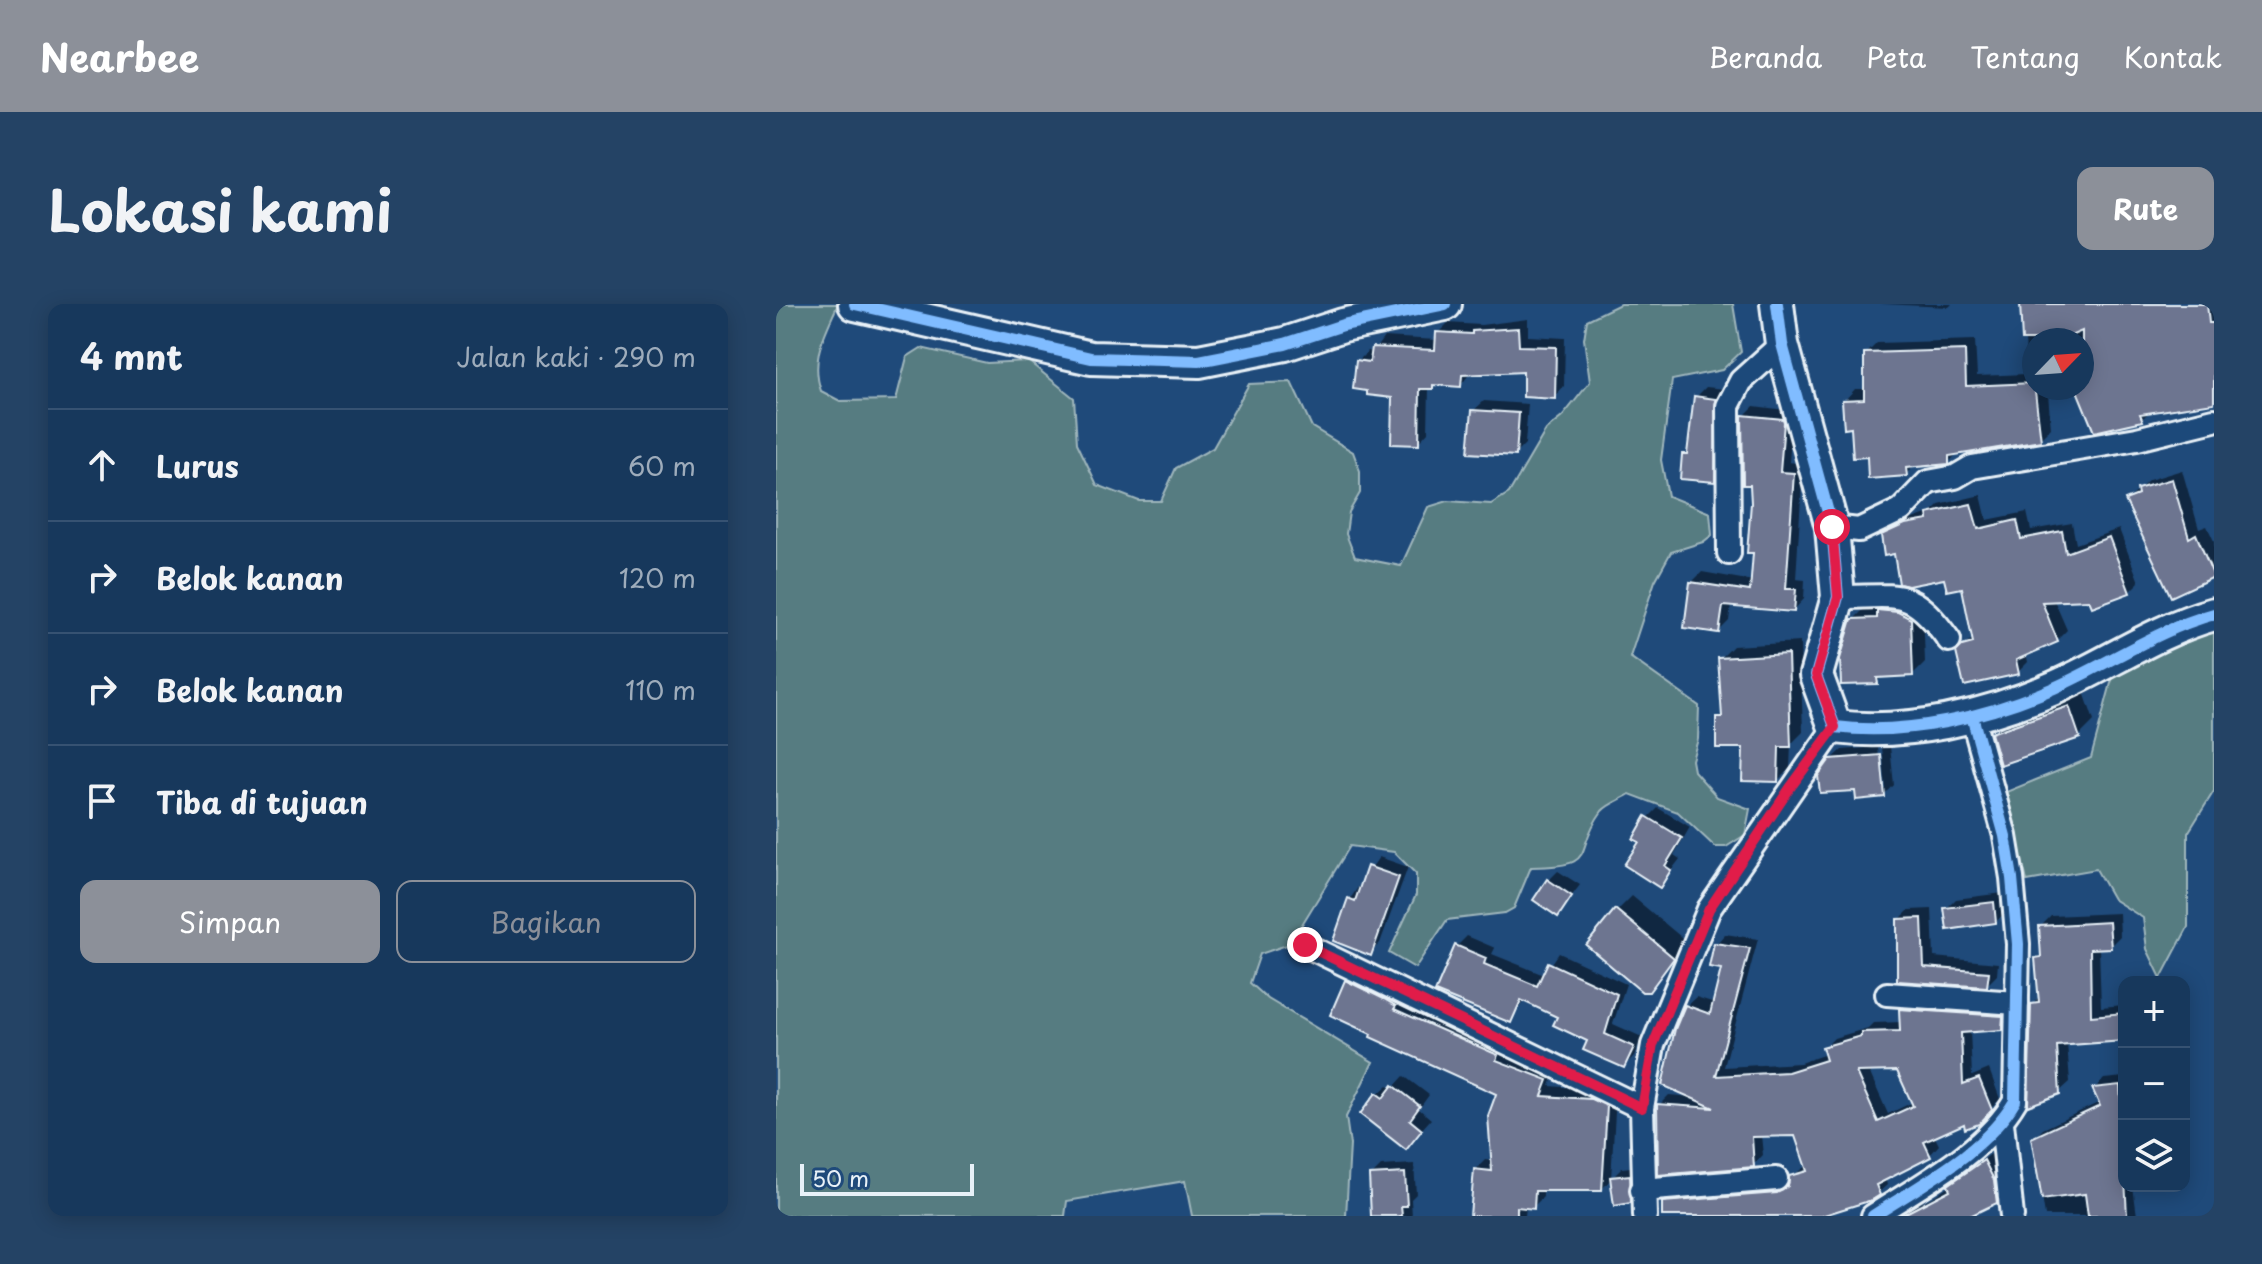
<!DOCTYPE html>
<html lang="id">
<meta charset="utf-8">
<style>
body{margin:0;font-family:"Playpen Sans",sans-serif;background:#244365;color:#f1f3f6}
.controls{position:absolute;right:24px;bottom:24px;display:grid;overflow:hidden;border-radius:16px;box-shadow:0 4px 20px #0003}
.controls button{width:72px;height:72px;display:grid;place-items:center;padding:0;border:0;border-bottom:2px solid #365272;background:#17385c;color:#f1f3f6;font:40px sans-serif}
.compass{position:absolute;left:1246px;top:24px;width:72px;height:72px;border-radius:50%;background:#17385c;box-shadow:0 4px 20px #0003;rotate:65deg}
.scale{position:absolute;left:24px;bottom:20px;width:174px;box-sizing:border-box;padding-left:8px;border:4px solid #e8f1f8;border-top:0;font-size:22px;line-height:28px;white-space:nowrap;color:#e8f1f8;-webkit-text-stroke:6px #1f4a7a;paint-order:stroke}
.stop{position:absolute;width:24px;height:24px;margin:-18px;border:6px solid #e11d48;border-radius:50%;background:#fff}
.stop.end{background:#e11d48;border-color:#fff;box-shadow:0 2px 8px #0008}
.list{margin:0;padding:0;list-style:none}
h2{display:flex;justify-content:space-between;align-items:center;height:104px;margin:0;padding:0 32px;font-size:34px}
h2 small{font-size:26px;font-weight:400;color:#9eacbb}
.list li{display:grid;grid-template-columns:52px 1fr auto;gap:24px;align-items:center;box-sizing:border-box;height:112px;padding:0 32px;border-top:2px solid #365272}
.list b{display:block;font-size:30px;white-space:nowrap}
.list em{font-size:26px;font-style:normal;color:#9eacbb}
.actions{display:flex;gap:16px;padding:24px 32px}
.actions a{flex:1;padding:18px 0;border:2px solid #8c9099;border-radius:16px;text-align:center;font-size:28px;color:#8c9099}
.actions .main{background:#8c9099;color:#fff}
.icon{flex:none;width:44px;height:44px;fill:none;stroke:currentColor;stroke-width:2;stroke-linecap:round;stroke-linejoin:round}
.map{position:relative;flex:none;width:1438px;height:912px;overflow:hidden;border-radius:16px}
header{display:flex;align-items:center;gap:48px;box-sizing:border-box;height:112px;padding:0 40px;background:#8c9099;color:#fff}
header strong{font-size:38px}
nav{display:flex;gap:44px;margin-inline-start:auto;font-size:28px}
.intro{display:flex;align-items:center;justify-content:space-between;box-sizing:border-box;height:192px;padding:0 48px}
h1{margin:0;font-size:56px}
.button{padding:20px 36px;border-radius:16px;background:#8c9099;color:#fff;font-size:28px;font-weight:700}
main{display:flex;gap:48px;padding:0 48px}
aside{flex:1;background:#17385c;border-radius:16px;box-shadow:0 4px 20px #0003}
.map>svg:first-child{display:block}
</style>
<header>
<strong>Nearbee</strong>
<nav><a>Beranda</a><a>Peta</a><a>Tentang</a><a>Kontak</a></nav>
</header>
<div class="intro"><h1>Lokasi kami</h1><a class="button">Rute</a></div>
<main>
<aside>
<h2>4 mnt<small>Jalan kaki · 290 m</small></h2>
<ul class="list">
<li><svg class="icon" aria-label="ahead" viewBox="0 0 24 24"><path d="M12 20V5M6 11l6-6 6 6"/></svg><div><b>Lurus</b></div><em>60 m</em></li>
<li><svg class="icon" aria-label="right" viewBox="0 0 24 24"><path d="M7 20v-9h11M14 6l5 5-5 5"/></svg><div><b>Belok kanan</b></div><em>120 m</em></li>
<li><svg class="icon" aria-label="right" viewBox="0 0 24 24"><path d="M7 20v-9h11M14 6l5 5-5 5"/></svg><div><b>Belok kanan</b></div><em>110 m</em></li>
<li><svg class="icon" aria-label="arrive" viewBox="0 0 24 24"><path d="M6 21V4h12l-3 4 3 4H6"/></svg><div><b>Tiba di tujuan</b></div></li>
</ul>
<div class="actions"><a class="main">Simpan</a><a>Bagikan</a></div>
</aside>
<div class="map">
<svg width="1438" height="912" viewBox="0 0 1438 912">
<rect width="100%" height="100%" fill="#1f4a7a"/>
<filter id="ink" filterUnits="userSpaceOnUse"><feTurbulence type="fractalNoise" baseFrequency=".0125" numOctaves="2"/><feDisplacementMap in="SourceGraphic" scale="16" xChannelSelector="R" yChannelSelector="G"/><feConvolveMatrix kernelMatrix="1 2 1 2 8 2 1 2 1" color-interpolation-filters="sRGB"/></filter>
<g filter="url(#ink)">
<!-- green -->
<g fill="#567b81" stroke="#9fb6bc" stroke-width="2">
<path d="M 0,0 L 62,0 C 49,30 34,54 45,87 L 64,97 L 120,96 L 131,53 L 145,44 L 211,59 L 252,57 L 298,94 L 301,139 L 321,181 L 363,197 L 385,197 L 400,164 L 437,144 L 473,80 L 515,78 L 536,123 L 577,148 L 584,167 L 584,189 L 573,208 L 570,230 L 579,253 L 625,262 L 652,203 L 672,197 L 715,200 L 733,189 L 770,126 L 786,113 L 814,78 L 808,35 L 811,16 L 844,0 L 957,0 L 965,48 L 946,66 L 896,76 L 885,156 L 892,192 L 934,209 L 936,231 L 927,238 L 895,248 L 879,277 L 854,353 L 923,402 L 922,435 L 916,456 L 918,467 L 941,493 L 974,505 L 969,531 L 950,543 L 939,543 L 902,508 L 854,490 C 846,495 832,500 826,507 C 795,549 826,562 755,563 L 738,604 L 729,609 L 671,616 L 639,664 L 613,649 L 640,591 L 640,570 L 618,548 L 574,542 L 514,640 L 484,650 L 474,679 L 492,695 L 597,758 L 570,813 L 574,841 L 570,912 L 416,912 L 409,877 L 291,897 L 289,912 L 0,912 Z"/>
<polygon points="1438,299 1438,487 1412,529 1412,623 1385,674 1371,645 1367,614 1337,595 1320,565 1251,577 1230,488 1315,454 1335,379 1355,329"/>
</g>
<!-- shadow -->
<g fill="#0007" fill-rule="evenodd">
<polygon points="1104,0 1176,0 1173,3"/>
<path d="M 1247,0 L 1438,0 L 1438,98 L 1375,106 L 1366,115 L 1303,88 L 1272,90 L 1275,124 L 1264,135 L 1182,149 L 1173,158 L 1139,161 L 1130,170 L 1093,151 L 1068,97 L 1079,85 L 1090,85 L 1090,50 L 1101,39 L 1199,36 L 1201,72 L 1251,70 ZM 1258,36 L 1306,36 L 1306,84 L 1258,84 Z"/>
<polygon points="752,15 752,32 789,34 788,82 778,93 749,66 695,68 685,81 660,79 653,83 652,128 642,139 618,92 582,57 592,47 597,48 608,33 662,36 662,29 672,19 705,21"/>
<polygon points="930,83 949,85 948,166 938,176 908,151 914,144 920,93"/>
<polygon points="708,97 752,100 749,140 739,150 697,107"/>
<polygon points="978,102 1017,107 1013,158 1027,160 1020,275 1029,276 1028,295 1018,306 955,301 953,317 943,327 916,278 926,268 977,277 977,199 968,112"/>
<polygon points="1406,166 1423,225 1431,222 1438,237 1438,270 1396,291 1351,197 1373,176"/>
<polygon points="1205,191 1211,216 1251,208 1255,226 1296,219 1300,240 1343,225 1363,278 1353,288 1278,296 1291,326 1281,336 1250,349 1252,358 1242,368 1182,348 1198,333 1188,281 1119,248 1107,232 1117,222 1156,208 1163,201"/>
<polygon points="1147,302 1149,358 1136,371 1107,372 1101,378 1077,316 1090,303"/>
<polygon points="1024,338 1027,428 1015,440 1014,464 1002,476 942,414 948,408 944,355 957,342"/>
<polygon points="1308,388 1318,417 1303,432 1217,429 1233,414"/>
<polygon points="1114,442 1118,481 1108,492 1081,485 1055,456 1066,446 1102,443 1106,485 1110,485 1106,443"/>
<polygon points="882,504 914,523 898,551 904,555 883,582 866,538 872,514"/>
<polygon points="603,553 632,563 604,639 594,649 574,595"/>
<polygon points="782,567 804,581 782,610 772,577"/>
<polygon points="1227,589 1230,607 1220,618 1170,605 1180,595"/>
<polygon points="856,592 911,638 872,686 841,607"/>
<polygon points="1156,605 1158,653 1222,659 1221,671 1211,681 1123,675 1123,616 1133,606"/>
<polygon points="1343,609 1344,632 1334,642 1323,643 1325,703 1348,701 1348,735 1291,739 1294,778 1283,788 1257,701 1264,693 1261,655 1267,649 1265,622 1275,612"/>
<path d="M 949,630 L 982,635 L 948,763 L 1024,759 L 1050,750 L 1048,744 L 1058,734 L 1092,724 L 1097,719 L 1126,718 L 1125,706 L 1135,696 L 1235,703 L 1235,714 L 1225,724 L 1194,726 L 1196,772 L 1213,765 L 1224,795 L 1202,818 L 1189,818 L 1158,831 L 1163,841 L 1154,851 L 1109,873 L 1111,881 L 1101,890 L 1034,912 L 887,912 L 888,899 L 898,889 L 1013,880 L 1015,873 L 1031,861 L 1020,830 L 985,831 L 987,851 L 977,861 L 883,801 L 893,791 L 916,793 L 910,702 L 920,693 L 939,699 L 948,663 L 940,640 ZM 1122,764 L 1137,798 L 1112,810 L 1092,765 Z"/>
<polygon points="691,632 719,644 716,650 768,671 783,649 850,680 837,720 866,733 858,752 848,762 784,712 749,695 735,716 681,642"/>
<polygon points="580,667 780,766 774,782 826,786 840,792 835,875 846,864 863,862 864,887 854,898 836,874 826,885 767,885 767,893 757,903 750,902 749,912 695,912 699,866 709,856 717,857 723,789 570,677"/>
<polygon points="628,772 653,791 643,805 655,815 630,843 602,790 612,781 616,785"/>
<polygon points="1348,773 1348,882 1357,882 1361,912 1269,912 1257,835 1267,825 1324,798 1319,784 1328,775"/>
<polygon points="1219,847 1230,887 1219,898 1190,912 1120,912 1160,891"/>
<polygon points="638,860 640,890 635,895 636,912 595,912 595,872 605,862"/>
</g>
<!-- building -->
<g fill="#6d7490" stroke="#e8f1f8" stroke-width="2" fill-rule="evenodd">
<polygon points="1244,0 1431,0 1433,19 1438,19 1438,99 1364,110 1367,117 1318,128 1300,84 1306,84 1306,27 1285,36 1246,36"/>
<polygon points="742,24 743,42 780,43 779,95 747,93 747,68 686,71 685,83 657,81 657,85 644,85 643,141 615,140 616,94 591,91 591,87 577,85 580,56 594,58 596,43 659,46 660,28 696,30 696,27"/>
<polygon points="1189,46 1190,82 1258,79 1265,137 1173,152 1173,160 1130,164 1131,172 1092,175 1091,153 1077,154 1075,124 1068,125 1066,96 1088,95 1088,49"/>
<polygon points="918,92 940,95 939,178 904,175 906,150 911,150"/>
<polygon points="696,106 743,109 740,152 692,149"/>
<polygon points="966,111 1007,115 1008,118 1004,168 1018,169 1010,285 1020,285 1018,308 947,302 943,329 908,324 914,278 974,287 977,249 971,249 975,199 974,181 967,181"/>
<polygon points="1396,175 1413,234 1420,230 1438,273 1395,293 1349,196 1362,191 1361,185"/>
<polygon points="1195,200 1202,225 1241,216 1245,235 1286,227 1290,249 1333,233 1354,289 1316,303 1313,296 1266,298 1282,338 1240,356 1243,370 1188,382 1180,348 1186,342 1197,339 1186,284 1171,287 1168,275 1132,282 1123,280 1118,250 1108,252 1105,231 1129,220 1152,216 1151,210"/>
<polygon points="1101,306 1122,308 1135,315 1137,372 1101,374 1102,380 1065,381 1064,355 1076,315 1101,314"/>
<polygon points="1012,350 1015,443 1003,443 1002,478 966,477 967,444 940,444 940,413 946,413 942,354"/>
<polygon points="1293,402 1304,434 1224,461 1215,429"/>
<polygon points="1105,451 1109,493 1080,496 1079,487 1044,489 1042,472 1054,455"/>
<polygon points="870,512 906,534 889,562 895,566 884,584 848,561 863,538 857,535"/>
<polygon points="591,562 623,573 595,652 557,637 572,594 579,597"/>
<polygon points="771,575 796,592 782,613 757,596"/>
<polygon points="1218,598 1220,619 1171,626 1168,604"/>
<polygon points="839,605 898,654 873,688 866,688 810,641"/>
<polygon points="1146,614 1148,663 1213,668 1211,683 1121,677 1121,615"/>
<polygon points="1333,618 1335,644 1314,645 1315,712 1348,709 1348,737 1281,742 1284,790 1252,802 1255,700 1263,699 1259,654 1265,653 1263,622"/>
<path d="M 938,639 L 974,644 L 940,772 L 1012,768 L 1050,756 L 1046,743 L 1085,732 L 1085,728 L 1124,727 L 1123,705 L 1227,712 L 1226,726 L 1185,729 L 1187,780 L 1203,774 L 1216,806 L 1203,820 L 1189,825 L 1188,820 L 1148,838 L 1155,853 L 1100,881 L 1104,891 L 1096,896 L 1045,912 L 886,912 L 886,898 L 1001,889 L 1012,882 L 1013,872 L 1031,867 L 1019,832 L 976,833 L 978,863 L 882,871 L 881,800 L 938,804 L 886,781 L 899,725 L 909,701 L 934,710 L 945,665 L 933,663 ZM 1121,767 L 1137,802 L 1102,818 L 1080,768 Z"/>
<polygon points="679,641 710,654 708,660 761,682 772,658 841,690 829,730 858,743 848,764 807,746 811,737 777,721 781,713 745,696 735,719 659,688"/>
<polygon points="569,676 608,695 620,702 618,705 722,751 720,756 772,776 766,792 816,795 831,802 826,887 759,887 758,905 741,903 741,912 694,912 698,865 716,867 712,812 720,790 594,733 595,730 554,711"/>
<polygon points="617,781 644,802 634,816 646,826 630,846 584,810 600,789 607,794"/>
<polygon points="1344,781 1351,912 1312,912 1309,890 1266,896 1255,834 1324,802 1316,784"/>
<polygon points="1208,856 1218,876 1221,899 1194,912 1124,912 1174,886 1172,881"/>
<polygon points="629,869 631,902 625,902 626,912 595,912 593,871"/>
<polygon points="854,871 855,899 838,902 834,873"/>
</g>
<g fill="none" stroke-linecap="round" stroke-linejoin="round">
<!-- street casing -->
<g stroke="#e8f1f8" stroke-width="28">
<g id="street">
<polyline points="1056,223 1083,226 1125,206 1152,178 1179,173 1196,163 1361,135 1438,116"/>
<polyline points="953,249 952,102 965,77 1006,40"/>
<path d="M 1062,293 C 1124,293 1134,282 1173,336"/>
<polyline points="529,641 866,804"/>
<polyline points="1111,690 1241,699"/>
<polyline points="1226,819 1236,912"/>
<polyline points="866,886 1000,875"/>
<polyline points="869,912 866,804 877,741 933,605 1059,423"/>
<path d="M 1097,912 C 1146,880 1209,848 1239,797 L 1242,640 L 1236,574 L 1229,532 L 1196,412"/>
</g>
</g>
<!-- secondary casing -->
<g stroke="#e8f1f8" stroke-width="38">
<g id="secondary">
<polyline points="79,0 315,54 423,57 509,40 567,21 669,0"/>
<path d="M 1001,0 L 1006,40 L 1056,223 L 1062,293 L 1040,371 L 1059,423 C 1131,432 1211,413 1278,384 C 1333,360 1380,326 1438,310"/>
</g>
</g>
<!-- street -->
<use href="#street" stroke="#1f4a7a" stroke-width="22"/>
<!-- secondary -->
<use href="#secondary" stroke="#1f4a7a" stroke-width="32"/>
<!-- cycleway casing -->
<g stroke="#1f4a7a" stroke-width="17">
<g id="cycleway">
<polyline points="79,0 315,54 423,57 509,40 567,21 669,0"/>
<path d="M 1001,0 L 1006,40 L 1056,223 L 1062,293 L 1040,371 L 1059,423 C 1131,432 1211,413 1278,384 C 1333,360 1380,326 1438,310"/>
<path d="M 1097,912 C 1146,880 1209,848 1239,797 L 1242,640 L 1236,574 L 1229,532 L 1196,412"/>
</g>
</g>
<!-- cycleway -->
<use href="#cycleway" stroke="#80bcff" stroke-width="12"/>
</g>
</g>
<g fill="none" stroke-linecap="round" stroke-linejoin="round" filter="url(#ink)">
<!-- route -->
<polyline stroke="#e11d48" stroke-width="10" points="529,641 866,804 877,741 933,605 1014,484 1059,423 1040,371 1062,293 1056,223"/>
</g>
</svg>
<div class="controls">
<button>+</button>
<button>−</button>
<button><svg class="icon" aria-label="layers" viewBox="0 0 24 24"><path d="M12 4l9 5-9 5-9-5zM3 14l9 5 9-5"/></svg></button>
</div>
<svg class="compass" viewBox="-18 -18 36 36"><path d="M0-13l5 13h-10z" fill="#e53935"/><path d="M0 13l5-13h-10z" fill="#9eacbb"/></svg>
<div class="scale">50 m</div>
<div class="stop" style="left:1056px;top:223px"></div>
<div class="stop end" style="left:529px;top:641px"></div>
</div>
</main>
